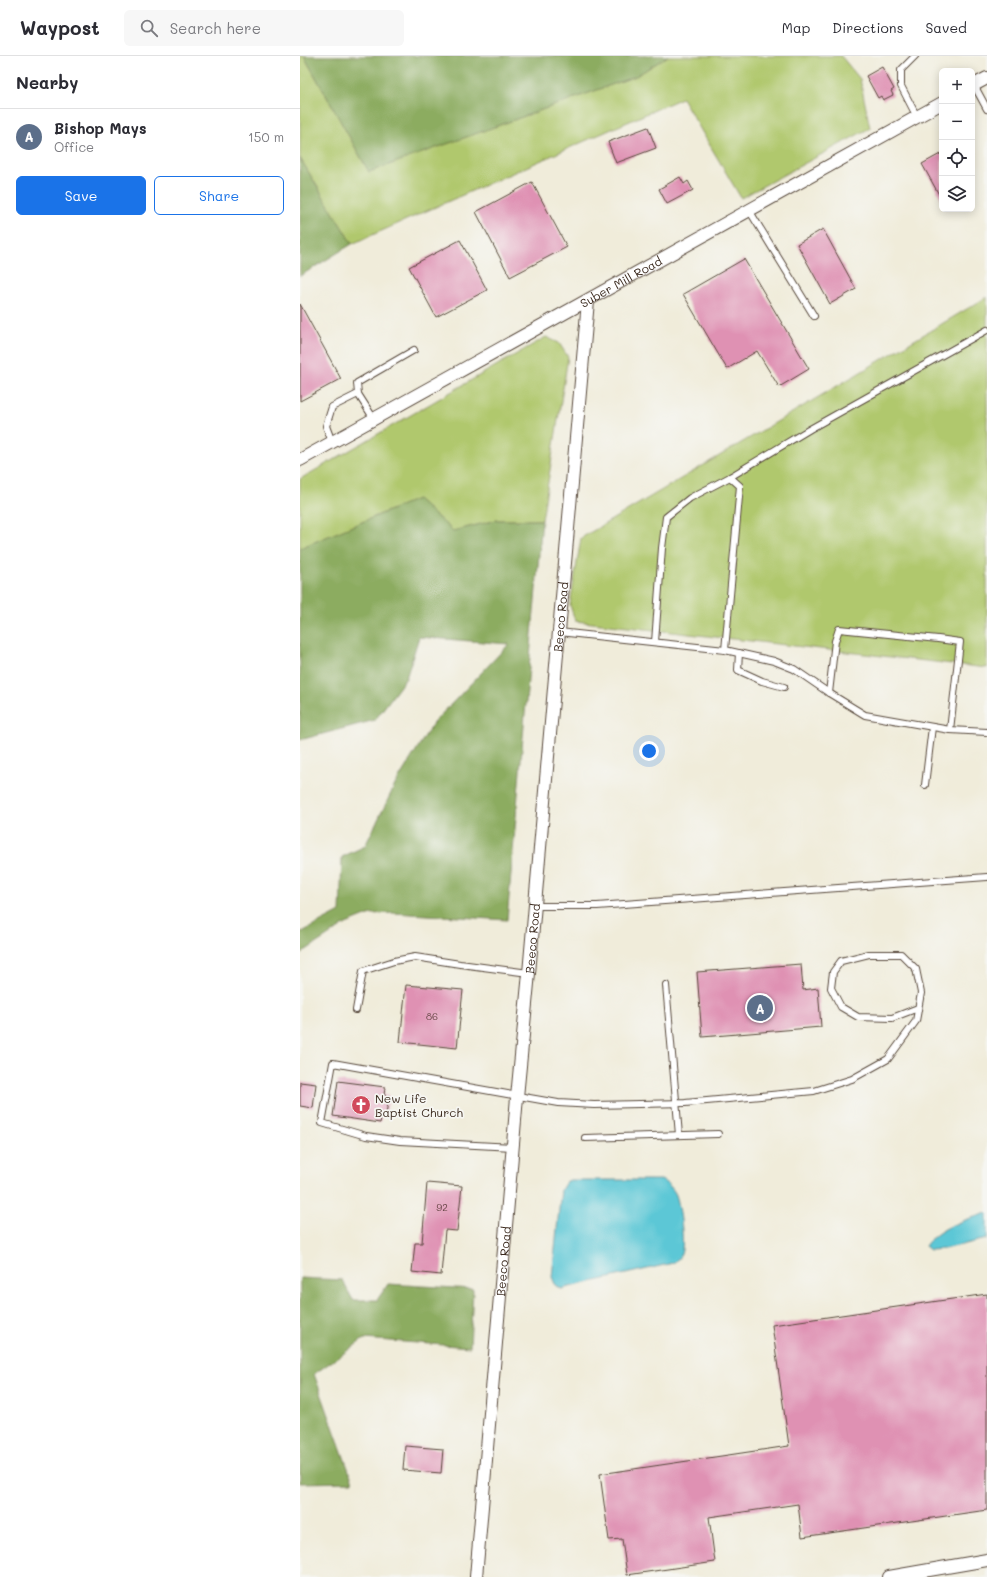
<!DOCTYPE html>
<meta charset="utf-8">
<style>
body{margin:0;font-family:Mali,sans-serif;background:#f7f7f7;color:#2b2b33}
.controls{position:absolute;right:12px;top:12px;display:grid;overflow:hidden;border-radius:6px;box-shadow:0 2px 10px #0003}
.controls button{width:36px;height:36px;display:grid;place-items:center;padding:0;border:0;border-bottom:1px solid #e1e1e2;background:#fff;color:#2b2b33;font:20px sans-serif}
.you{position:absolute;left:349px;top:695px;width:14px;height:14px;margin:-10px;border:3px solid #fff;border-radius:50%;background:#1a73e8;box-shadow:0 0 0 6px #1a73e833}
.badge{display:grid;place-items:center;width:26px;height:26px;border-radius:50%;background:#1a73e8;color:#fff;font-size:13px;font-weight:700}
.pin{position:absolute;translate:-50% -50%;border:2px solid #fff;box-shadow:0 1px 4px #0006}
.list{margin:0;padding:0;list-style:none}
h2{display:flex;justify-content:space-between;align-items:center;height:52px;margin:0;padding:0 16px;font-size:17px}
h2 small{font-size:13px;font-weight:400;color:#7c7c81}
.list li{display:grid;grid-template-columns:26px 1fr auto;gap:12px;align-items:center;box-sizing:border-box;height:56px;padding:0 16px;border-top:1px solid #e1e1e2}
.list b{display:block;font-size:15px;white-space:nowrap}
.list p{margin:0;font-size:13px;white-space:nowrap;color:#7c7c81}
.list em{font-size:13px;font-style:normal;color:#7c7c81}
.actions{display:flex;gap:8px;padding:12px 16px}
.actions a{flex:1;padding:9px 0;border:1px solid #1a73e8;border-radius:6px;text-align:center;font-size:14px;color:#1a73e8}
.actions .main{background:#1a73e8;color:#fff}
.icon{flex:none;width:22px;height:22px;fill:none;stroke:currentColor;stroke-width:2;stroke-linecap:round;stroke-linejoin:round}
.map{position:relative;flex:none;width:687px;height:1521px;overflow:hidden}
header{display:flex;align-items:center;gap:24px;box-sizing:border-box;height:56px;padding:0 20px;background:#fff;border-bottom:1px solid #e1e1e2}
header strong{font-size:19px}
nav{display:flex;gap:22px;margin-inline-start:auto;font-size:14px}
.search{width:280px;height:36px;background:#f7f7f7;display:flex;align-items:center;gap:10px;box-sizing:border-box;padding:0 14px;border-radius:6px;color:#7c7c81;font-size:15px}
main{display:flex}
aside{flex:1;background:#fff}
.map>svg:first-child{display:block}
</style>
<header>
<strong>Waypost</strong>
<div class="search"><svg class="icon" aria-label="search" viewBox="0 0 24 24"><circle cx="10" cy="10" r="6"/><path d="M15 15l6 6"/></svg>Search here</div>
<nav><a>Map</a><a>Directions</a><a>Saved</a></nav>
</header>
<main>
<aside>
<h2>Nearby<small></small></h2>
<ul class="list">
<li><span class="badge" style="background:#5c6f8a">A</span><div><b>Bishop Mays</b><p>Office</p></div><em>150 m</em></li>
</ul>
<div class="actions"><a class="main">Save</a><a>Share</a></div>
</aside>
<div class="map">
<svg width="687" height="1521" viewBox="0 0 687 1521">
<rect width="100%" height="100%" fill="#f6f6f2"/>
<filter id="ink" filterUnits="userSpaceOnUse"><feTurbulence type="fractalNoise" baseFrequency=".025" numOctaves="2"/><feDisplacementMap in="SourceGraphic" scale="8" xChannelSelector="R" yChannelSelector="G"/><feConvolveMatrix kernelMatrix="1 2 1 2 8 2 1 2 1" color-interpolation-filters="sRGB"/></filter>
<filter id="wash" filterUnits="userSpaceOnUse"><feTurbulence type="fractalNoise" baseFrequency=".012" numOctaves="4" result="noise"/><feDisplacementMap in="SourceGraphic" scale="16" xChannelSelector="R" yChannelSelector="G"/><feGaussianBlur stdDeviation="0.9" result="paint"/><feColorMatrix in="noise" values="0 0 0 0 0 0 0 0 0 0 0 0 0 0 0 0 0 1.4 0 .05"/><feComposite in="paint" operator="in"/></filter>
<g filter="url(#wash)">
<rect width="100%" height="100%" fill="#f0ecda"/>
<!-- green -->
<g fill="#b0c86d" stroke="#767946">
<polygon points="0,0 4,0 69,116 336,20 368,0 541,0 560,23 570,72 441,142 382,42 52,188 0,102"/>
<polygon points="687,241 687,612 275,565 270,549 281,482"/>
<polygon points="246,281 259,287 268,301 242,464 197,464 153,475 117,443 0,492 0,423"/>
</g>
<!-- forest -->
<g fill="#8cac60" stroke="#646b3f">
<polygon points="4,0 368,0 336,20 69,116"/>
<polygon points="0,102 52,188 0,220"/>
<polygon points="117,443 153,475 197,464 242,464 207,864 94,857 71,858 46,868 0,898 0,877 40,856 42,801 65,790 96,727 133,667 209,588 119,581 106,622 75,664 0,684 0,492"/>
<polygon points="0,1222 42,1224 53,1244 77,1244 88,1228 173,1233 170,1291 64,1283 14,1318 53,1426 0,1427"/>
</g>
<!-- water -->
<g fill="#5cc7d6" stroke="#4c787a">
<path d="M 270,1124 L 361,1124 C 367,1127 373,1132 376,1139 C 380,1150 385,1187 381,1198 C 380,1201 376,1205 373,1207 L 261,1233 L 255,1228 L 252,1221 L 261,1134 L 266,1126 Z"/>
<path d="M 687,1157 L 687,1183 L 644,1193 L 630,1194 L 625,1190 C 639,1171 665,1164 687,1157 Z"/>
</g>
<g id="blocks">
<!-- building -->
<g fill="#df91b3">
<polygon points="582,11 594,33 591,35 593,39 583,44 581,40 578,42 566,20"/>
<polygon points="348,71 356,92 316,107 308,86"/>
<polygon points="642,97 642,144 622,108"/>
<polygon points="380,121 384,128 388,125 393,134 367,148 359,133"/>
<polygon points="232,126 267,191 210,221 176,156"/>
<polygon points="523,173 556,233 530,248 497,188"/>
<polygon points="160,184 187,234 136,261 109,211"/>
<polygon points="444,203 509,313 479,331 457,295 427,313 383,238"/>
<polygon points="0,248 41,323 0,345"/>
<polygon points="501,908 503,934 518,932 521,971 402,981 397,916"/>
<polygon points="106,929 163,934 157,992 100,986"/>
<polygon points="38,1025 85,1031 84,1039 89,1040 86,1058 82,1058 80,1067 33,1060"/>
<polygon points="0,1026 16,1028 13,1052 0,1050"/>
<polygon points="127,1127 162,1130 157,1175 145,1174 141,1219 112,1216 115,1187 122,1187"/>
<polygon points="687,1238 687,1454 502,1481 498,1448 409,1461 415,1506 327,1519 322,1483 309,1484 300,1418 489,1390 472,1269"/>
<polygon points="105,1390 143,1393 141,1417 103,1414"/>
</g>
</g>
</g>
<g filter="url(#ink)">
<use href="#blocks" fill-opacity="0" stroke="#56473a" stroke-width="1"/>
<g fill="none" stroke-linecap="round" stroke-linejoin="round">
<!-- service casing -->
<g stroke="#56473a" stroke-width="8">
<g id="service">
<polyline points="615,0 601,14 601,30 617,61"/>
<polyline points="674,29 687,53"/>
<polyline points="449,154 514,260"/>
<polyline points="58,338 57,327 114,294"/>
<polyline points="32,386 26,370 32,351 58,338 74,363"/>
<polyline points="259,576 425,594 474,605 494,613 529,637 565,659 650,674 687,676"/>
<polyline points="355,586 362,492 366,461 390,442 430,421 510,373 687,274"/>
<polyline points="425,594 440,430 430,421"/>
<polyline points="439,597 438,614 462,625 484,631"/>
<polyline points="529,637 535,585 539,573 638,583 660,586 650,674"/>
<polyline points="625,729 632,671"/>
<polyline points="234,850 297,850 687,821"/>
<polyline points="366,929 379,1079"/>
<polyline points="56,954 63,915 94,905 115,901 160,908 229,917"/>
<polyline points="285,1082 418,1078"/>
<polyline points="213,1091 100,1085 66,1080 22,1067 33,1007 258,1047 294,1049 385,1047 514,1035 552,1023 588,1003 616,965 621,937 616,913 601,898 569,898 541,905 533,916 531,932 541,951 558,961 592,962 618,952"/>
</g>
</g>
<!-- minor casing -->
<g stroke="#56473a" stroke-width="14">
<g id="minor">
<polyline points="672,30 687,22"/>
<path id="s1" d="M 0,404 L 642,47"/>
<path id="s2" d="M 176,1521 L 217,1041 L 229,917 L 288,245"/>
<polyline points="589,1521 687,1504"/>
</g>
</g>
<!-- service -->
<use href="#service" stroke="#fff" stroke-width="6"/>
<!-- minor -->
<use href="#minor" stroke="#fff" stroke-width="12"/>
</g>
</g>
<!-- icons -->
<defs>
<g id="church-disc" transform="scale(1)"><circle r="9.5" fill="#d1495b" stroke="#f6f6f2"/><path d="M-1.2-6h2.4v3.5h3.3v2.4h-3.3V6h-2.4V-.1h-3.3v-2.4h3.3Z" fill="#fff"/></g>
</defs>
<g fill-rule="evenodd">
<use href="#church-disc" x="61" y="1049"/>
</g>
<g text-anchor="middle" dominant-baseline="central" stroke-width="3.5" stroke-linejoin="round" paint-order="stroke">
<!-- number labels -->
<g font-size="10" fill="#644443">
<text x="132" y="960">86</text>
<text x="142" y="1151">92</text>
</g>
<!-- street labels -->
<g font-size="12" fill="#3b2a1e" stroke="#f6f6f2">
<text stroke="none"><textPath href="#s1" startOffset="367">Suber Mill Road</textPath></text>
<text stroke="none"><textPath href="#s2" startOffset="964">Beeco Road</textPath></text>
<text stroke="none"><textPath href="#s2" startOffset="641">Beeco Road</textPath></text>
<text stroke="none"><textPath href="#s2" startOffset="317">Beeco Road</textPath></text>
</g>
<!-- poi labels -->
<g font-size="12" fill="#3b2a1e" stroke="#f6f6f2" text-anchor="start">
<text x="75" y="1042">New Life<tspan x="75" dy="14">Baptist Church</tspan></text>
</g>
</g>
</svg>
<div class="controls">
<button>+</button>
<button>−</button>
<button><svg class="icon" aria-label="locate" viewBox="0 0 24 24"><circle cx="12" cy="12" r="6"/><path d="M12 2v4M12 18v4M2 12h4M18 12h4"/></svg></button>
<button><svg class="icon" aria-label="layers" viewBox="0 0 24 24"><path d="M12 4l9 5-9 5-9-5zM3 14l9 5 9-5"/></svg></button>
</div>
<div class="you"></div>
<div class="pin badge" style="left:460px;top:952px;background:#5c6f8a">A</div>
</div>
</main>
